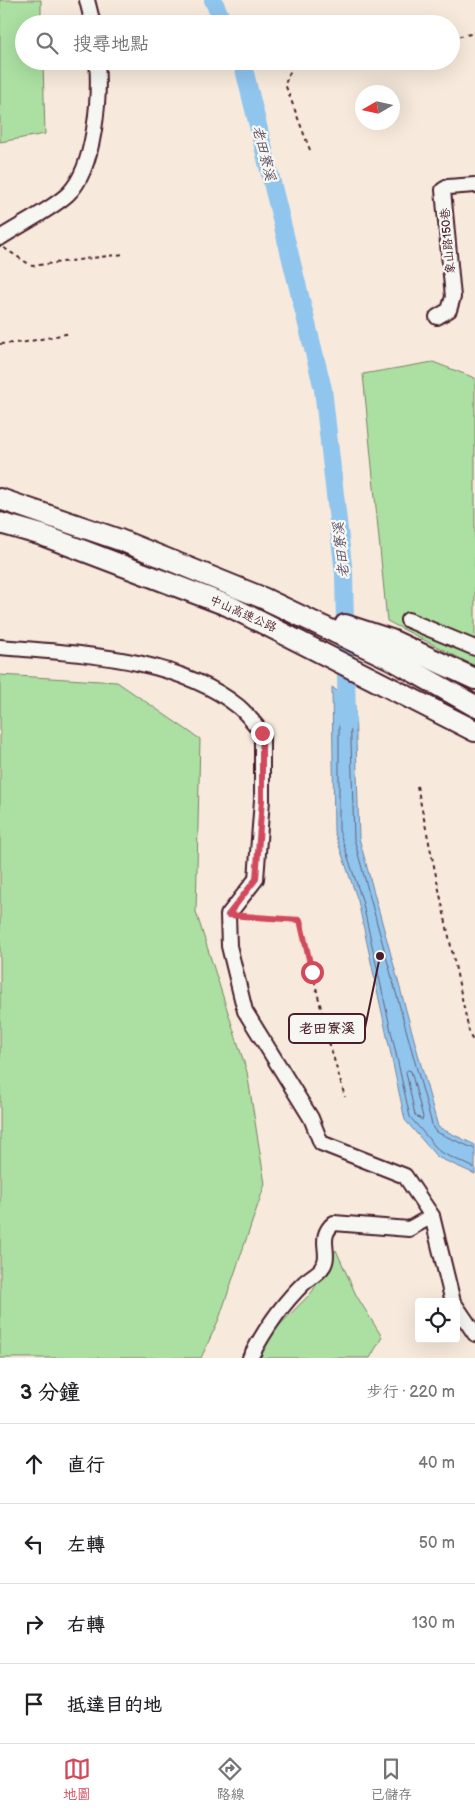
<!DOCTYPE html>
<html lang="zh-TW">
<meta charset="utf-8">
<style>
body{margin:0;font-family:"Balsamiq Sans","LXGW WenKai TC",sans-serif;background:#f2f2f2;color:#202124}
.controls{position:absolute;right:15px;bottom:15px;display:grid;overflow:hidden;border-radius:5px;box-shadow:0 5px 20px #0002}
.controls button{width:45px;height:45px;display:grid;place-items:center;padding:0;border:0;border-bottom:1px solid #e0e0e0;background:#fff;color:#202124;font:25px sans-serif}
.compass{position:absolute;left:355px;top:85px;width:45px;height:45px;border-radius:50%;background:#fff;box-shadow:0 5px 20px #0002;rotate:261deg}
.stop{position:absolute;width:15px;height:15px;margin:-11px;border:4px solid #d1495b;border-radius:50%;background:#fff}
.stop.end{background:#d1495b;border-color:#fff;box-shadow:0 1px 5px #0008}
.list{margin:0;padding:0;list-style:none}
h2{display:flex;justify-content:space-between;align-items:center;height:65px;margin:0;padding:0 20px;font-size:21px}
h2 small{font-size:16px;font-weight:400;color:#757577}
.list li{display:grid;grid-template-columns:32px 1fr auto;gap:15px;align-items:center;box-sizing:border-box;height:80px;padding:0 20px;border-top:1px solid #e0e0e0}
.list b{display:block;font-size:19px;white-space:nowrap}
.list em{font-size:16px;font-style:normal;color:#757577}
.icon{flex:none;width:28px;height:28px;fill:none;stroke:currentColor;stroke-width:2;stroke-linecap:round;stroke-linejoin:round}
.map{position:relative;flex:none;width:475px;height:1358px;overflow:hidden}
.search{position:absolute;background:#fff;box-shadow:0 5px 20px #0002;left:15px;right:15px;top:15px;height:55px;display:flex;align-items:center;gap:12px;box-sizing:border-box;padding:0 18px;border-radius:28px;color:#757577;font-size:19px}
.sheet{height:385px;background:#fff}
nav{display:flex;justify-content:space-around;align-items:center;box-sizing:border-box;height:70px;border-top:1px solid #e0e0e0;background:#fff;font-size:14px;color:#757577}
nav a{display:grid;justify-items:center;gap:2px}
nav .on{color:#d1495b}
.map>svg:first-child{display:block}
</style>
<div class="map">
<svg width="475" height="1358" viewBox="0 0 475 1358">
<rect width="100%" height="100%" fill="#f7eadc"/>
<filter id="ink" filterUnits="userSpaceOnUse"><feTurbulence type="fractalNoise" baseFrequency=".02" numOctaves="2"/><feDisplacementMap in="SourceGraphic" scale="10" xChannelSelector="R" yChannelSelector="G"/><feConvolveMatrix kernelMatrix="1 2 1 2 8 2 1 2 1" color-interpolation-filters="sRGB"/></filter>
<g filter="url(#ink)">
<!-- green -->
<g fill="#abe0a2" stroke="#7a8066">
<polygon points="0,0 41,0 41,24 24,24 24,61 43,61 45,134 0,142"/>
<polygon points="433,362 475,378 475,666 387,621 363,374"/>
<polygon points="0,675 117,682 200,739 196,912 247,1072 265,1184 219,1319 201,1358 0,1358"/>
<polygon points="336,1250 356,1295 382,1337 370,1358 261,1358 267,1338 312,1292"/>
</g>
<!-- water -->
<polygon fill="#90c5ee" stroke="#7483a0" points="332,687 355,705 359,838 438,1127 475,1145 475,1174 437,1157 405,1120 358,901 334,831"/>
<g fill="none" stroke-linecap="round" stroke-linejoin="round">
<!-- shore -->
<g stroke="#666179" stroke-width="1">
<polygon points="408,1070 411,1071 423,1117 422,1120 415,1115 406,1072"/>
<polyline points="475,1149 436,1132 433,1128 354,839 350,708 339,700 339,830 362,900 410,1117 440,1152 475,1168"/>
</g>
<!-- river -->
<g stroke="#90c5ee" stroke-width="18">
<polyline points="213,0 224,24"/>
<polyline points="242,61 323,389 344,574 347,722"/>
</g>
<!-- minor casing -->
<g stroke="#4a1f2b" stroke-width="18">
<g id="minor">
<polyline points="87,0 93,24"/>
<path d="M 0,238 C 20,225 52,209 68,194 C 95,168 100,97 97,61"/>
<polyline points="437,317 449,310 453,297 443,190 448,187 475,185"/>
<polyline points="408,620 475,648"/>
<path d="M 0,647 C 77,654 176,656 239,707 C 247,714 255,724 262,733 L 262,800 L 256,879 L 228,915 L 229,946 L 245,1011 L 311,1118 L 321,1143 L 405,1176 L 432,1216 L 453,1302"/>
<polyline points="456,1306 475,1334"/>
<path d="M 250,1358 C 264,1331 282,1304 304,1283 C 309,1278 317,1274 321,1269 C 334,1254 315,1239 334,1223 L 409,1229 L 432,1216"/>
</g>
</g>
<!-- highway casing -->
<g stroke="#4a1f2b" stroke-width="24">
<g id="highway">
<polyline points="0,499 120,540 263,598 393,660 475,706"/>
<polyline points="0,523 42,535 229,606 475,731"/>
<polyline points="345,625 391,640 475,679"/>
</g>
</g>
<!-- path -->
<g stroke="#4a1f2b" stroke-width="2" stroke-dasharray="4 4" stroke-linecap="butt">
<polyline points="451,38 475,33"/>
<polyline points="310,150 285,84 292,67 326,61"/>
<polyline points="4,248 32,266 123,254"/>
<polyline points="0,344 26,342 71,333"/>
<polyline points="417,786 470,1036 475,1043"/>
<polyline points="242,917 300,920 329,1042 345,1097"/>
</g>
<!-- minor -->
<use href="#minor" stroke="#f6f6f2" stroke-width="14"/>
<!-- highway -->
<use href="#highway" stroke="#f6f6f2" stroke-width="20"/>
</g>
</g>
<g fill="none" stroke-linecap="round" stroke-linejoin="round" filter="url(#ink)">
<!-- route -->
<polyline stroke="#d1495b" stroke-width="6" points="262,733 262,800 256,879 228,915 300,920 312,972"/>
</g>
<g text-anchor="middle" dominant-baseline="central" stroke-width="4.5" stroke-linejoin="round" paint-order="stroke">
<!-- street labels -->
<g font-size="12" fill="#4a1f2b" stroke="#f6f6f2">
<text transform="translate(448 241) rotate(-95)">象山路150巷</text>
<text transform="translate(243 614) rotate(24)">中山高速公路</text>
</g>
<!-- water labels -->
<g font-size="14" font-style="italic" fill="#5f5166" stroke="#f6f6f2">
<text transform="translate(264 153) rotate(76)">老田寮溪</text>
<text transform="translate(341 550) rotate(-96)">老田寮溪</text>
</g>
</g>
<!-- callouts -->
<path fill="none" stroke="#4a1f2b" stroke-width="2" d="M380 956L365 1028"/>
<circle fill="#4a1f2b" stroke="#f6f6f2" stroke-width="2" cx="380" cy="956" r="5"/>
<rect fill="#f6f6f2" stroke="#4a1f2b" stroke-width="2" x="289" y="1014" width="76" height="29" rx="5"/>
<g font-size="14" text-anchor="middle" font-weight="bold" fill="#4a1f2b">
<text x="327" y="1033">老田寮溪</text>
</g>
</svg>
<div class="controls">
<button><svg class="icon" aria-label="locate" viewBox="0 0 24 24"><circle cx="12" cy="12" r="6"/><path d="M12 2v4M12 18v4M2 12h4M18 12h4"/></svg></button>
</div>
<svg class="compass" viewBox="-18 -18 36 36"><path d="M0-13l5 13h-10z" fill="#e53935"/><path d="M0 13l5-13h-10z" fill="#757577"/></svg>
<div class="stop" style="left:312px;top:972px"></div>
<div class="stop end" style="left:262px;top:733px"></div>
<div class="search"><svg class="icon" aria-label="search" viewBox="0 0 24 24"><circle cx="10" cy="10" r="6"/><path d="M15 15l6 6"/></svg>搜尋地點</div>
</div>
<section class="sheet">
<h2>3 分鐘<small>步行 · 220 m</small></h2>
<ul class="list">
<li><svg class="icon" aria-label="ahead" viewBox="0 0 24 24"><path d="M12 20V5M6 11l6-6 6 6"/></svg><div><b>直行</b></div><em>40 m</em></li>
<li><svg class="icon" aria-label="left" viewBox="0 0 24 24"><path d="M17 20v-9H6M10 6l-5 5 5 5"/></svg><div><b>左轉</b></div><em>50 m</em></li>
<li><svg class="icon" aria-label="right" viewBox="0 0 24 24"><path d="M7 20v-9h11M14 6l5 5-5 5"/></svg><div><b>右轉</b></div><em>130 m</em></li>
<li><svg class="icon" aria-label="arrive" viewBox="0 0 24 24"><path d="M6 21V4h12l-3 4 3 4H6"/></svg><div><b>抵達目的地</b></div></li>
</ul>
</section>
<nav>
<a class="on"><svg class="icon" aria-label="map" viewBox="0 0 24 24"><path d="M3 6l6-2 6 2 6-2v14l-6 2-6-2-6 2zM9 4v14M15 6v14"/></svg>地圖</a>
<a><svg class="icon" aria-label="directions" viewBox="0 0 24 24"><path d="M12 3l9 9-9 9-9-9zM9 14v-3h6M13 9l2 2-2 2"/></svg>路線</a>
<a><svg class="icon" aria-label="saved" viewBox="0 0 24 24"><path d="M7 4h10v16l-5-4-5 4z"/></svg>已儲存</a>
</nav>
